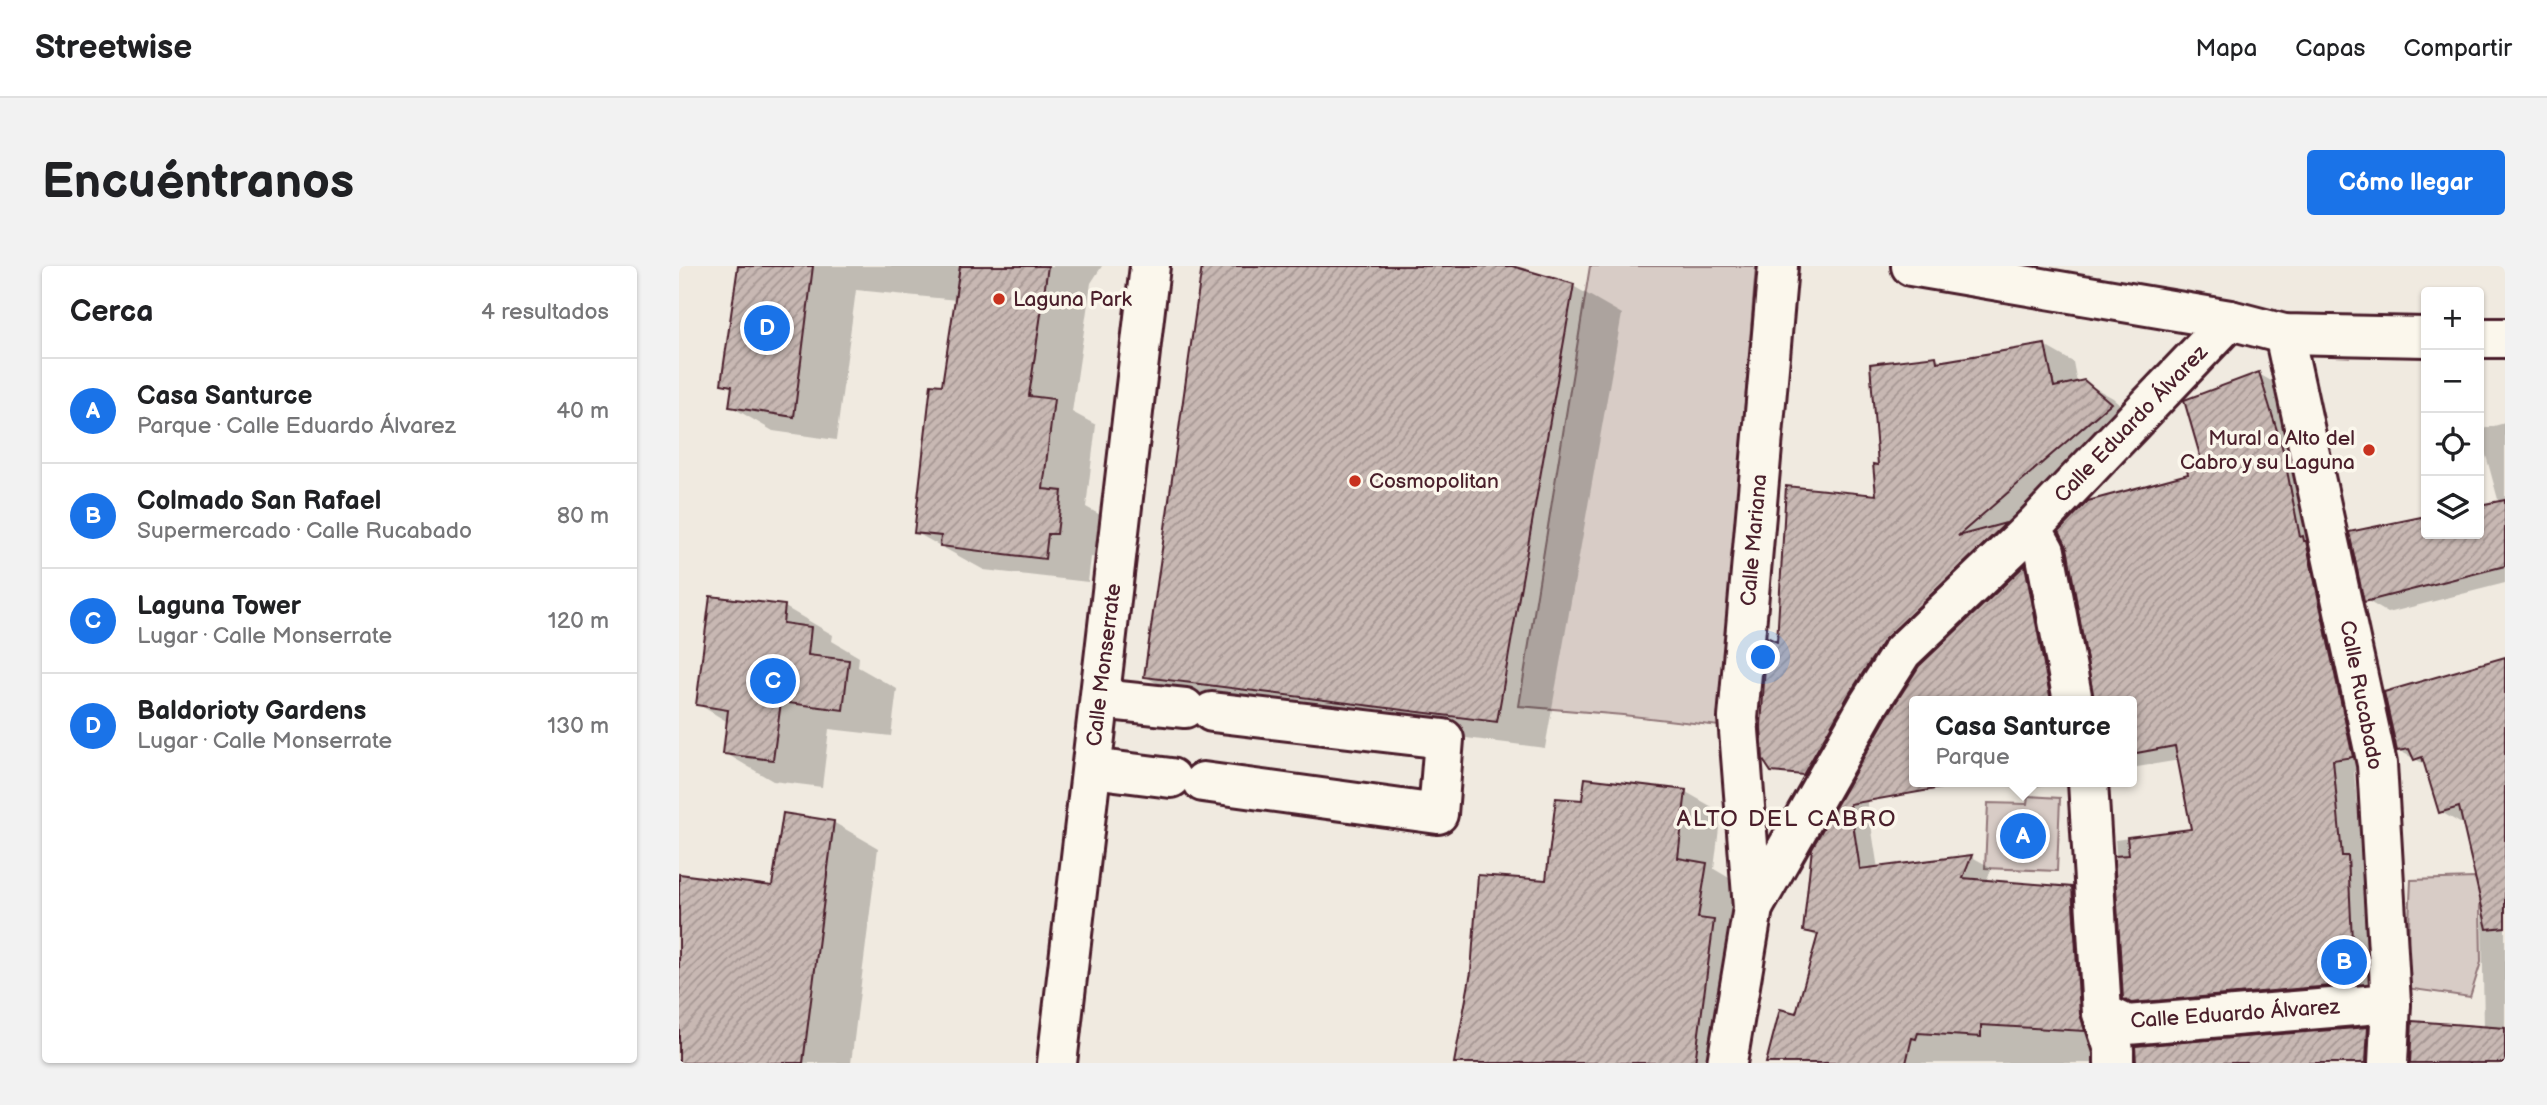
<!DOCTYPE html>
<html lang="es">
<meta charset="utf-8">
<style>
body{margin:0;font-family:"Balsamiq Sans",sans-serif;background:#f2f2f2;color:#202124}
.controls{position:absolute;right:21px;top:21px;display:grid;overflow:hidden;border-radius:7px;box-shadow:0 2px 5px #0004}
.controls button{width:63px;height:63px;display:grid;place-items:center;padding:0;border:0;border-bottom:2px solid #e0e0e0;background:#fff;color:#202124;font:35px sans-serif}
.you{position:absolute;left:1085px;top:392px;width:24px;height:24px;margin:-18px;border:5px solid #fff;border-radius:50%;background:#1a73e8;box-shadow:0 0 0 10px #1a73e833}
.badge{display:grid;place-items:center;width:46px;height:46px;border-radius:50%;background:#1a73e8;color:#fff;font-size:23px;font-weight:700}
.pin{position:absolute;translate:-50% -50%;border:4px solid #fff;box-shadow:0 2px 7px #0006}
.popup{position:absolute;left:1230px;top:430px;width:228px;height:91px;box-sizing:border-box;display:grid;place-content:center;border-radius:7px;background:#fff;filter:drop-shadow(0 2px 5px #0005);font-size:23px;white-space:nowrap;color:#757577}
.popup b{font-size:26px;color:#202124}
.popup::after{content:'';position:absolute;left:50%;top:100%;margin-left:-14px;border:14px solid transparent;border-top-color:#fff}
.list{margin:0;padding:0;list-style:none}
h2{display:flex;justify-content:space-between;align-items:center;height:91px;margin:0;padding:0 28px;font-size:30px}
h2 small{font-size:23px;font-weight:400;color:#757577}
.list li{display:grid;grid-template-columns:46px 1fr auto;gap:21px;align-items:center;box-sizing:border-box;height:105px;padding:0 28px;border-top:2px solid #e0e0e0}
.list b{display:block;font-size:26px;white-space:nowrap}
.list p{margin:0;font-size:23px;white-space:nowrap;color:#757577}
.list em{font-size:23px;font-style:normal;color:#757577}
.icon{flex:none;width:38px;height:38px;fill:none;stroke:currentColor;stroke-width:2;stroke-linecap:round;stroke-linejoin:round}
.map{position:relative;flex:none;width:1826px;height:797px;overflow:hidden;border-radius:7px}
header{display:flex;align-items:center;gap:42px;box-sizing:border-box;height:98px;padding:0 35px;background:#fff;border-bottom:2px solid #e0e0e0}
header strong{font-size:33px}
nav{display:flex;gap:38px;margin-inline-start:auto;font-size:24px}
.intro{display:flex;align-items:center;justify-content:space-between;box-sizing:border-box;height:168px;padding:0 42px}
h1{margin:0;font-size:49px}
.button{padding:18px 32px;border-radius:7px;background:#1a73e8;color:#fff;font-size:24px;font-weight:700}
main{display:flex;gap:42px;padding:0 42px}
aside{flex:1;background:#fff;border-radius:7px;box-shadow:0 2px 5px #0004}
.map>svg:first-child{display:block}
</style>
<header>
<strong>Streetwise</strong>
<nav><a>Mapa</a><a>Capas</a><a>Compartir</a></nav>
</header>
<div class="intro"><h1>Encuéntranos</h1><a class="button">Cómo llegar</a></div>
<main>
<aside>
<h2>Cerca<small>4 resultados</small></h2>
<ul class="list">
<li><span class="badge">A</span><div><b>Casa Santurce</b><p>Parque · Calle Eduardo Álvarez</p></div><em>40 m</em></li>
<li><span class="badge">B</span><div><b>Colmado San Rafael</b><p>Supermercado · Calle Rucabado</p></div><em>80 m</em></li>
<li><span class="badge">C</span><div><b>Laguna Tower</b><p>Lugar · Calle Monserrate</p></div><em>120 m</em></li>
<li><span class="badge">D</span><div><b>Baldorioty Gardens</b><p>Lugar · Calle Monserrate</p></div><em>130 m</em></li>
</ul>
</aside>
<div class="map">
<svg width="1826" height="797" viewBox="0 0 1826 797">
<defs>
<pattern id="building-hatch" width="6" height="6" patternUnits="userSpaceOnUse" patternTransform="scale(1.75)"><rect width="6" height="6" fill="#c8b8b3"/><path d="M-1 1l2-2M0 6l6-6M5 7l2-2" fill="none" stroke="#a49592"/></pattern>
</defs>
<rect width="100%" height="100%" fill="#f0eae0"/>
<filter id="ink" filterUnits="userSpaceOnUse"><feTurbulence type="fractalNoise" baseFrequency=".0143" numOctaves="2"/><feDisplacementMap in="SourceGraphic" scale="14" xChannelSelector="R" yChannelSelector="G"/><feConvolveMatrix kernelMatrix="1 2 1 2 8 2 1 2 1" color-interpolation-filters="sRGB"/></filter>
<g filter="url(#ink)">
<!-- green -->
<g fill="#d8ccc6" stroke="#917678" stroke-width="2">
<polygon points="911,0 1077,0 1040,460 944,449 840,440"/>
<polygon points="1349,530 1381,532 1378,605 1306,602 1309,537 1348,538"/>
<polygon points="1796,612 1803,618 1801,642 1802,696 1791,731 1727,722 1732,614"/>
</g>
<!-- shadow -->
<g fill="#0003" fill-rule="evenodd">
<polygon points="61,0 423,0 412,17 393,146 417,159 407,241 425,251 420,292 412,291 409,316 305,304 236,266 264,121 278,34 177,24 157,174 94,165 51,140 54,123 44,117"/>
<polygon points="525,0 827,0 894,20 943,48 866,482 515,438 467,411"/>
<polygon points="1366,80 1394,96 1398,117 1405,116 1434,132 1459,154 1233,390 1163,506 1113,501 1099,379 1199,231 1201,201 1257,92 1265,96"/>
<polygon points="1580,108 1601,120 1695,502 1675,505 1684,600 1690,604 1695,708 1685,731 1468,744 1446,732 1436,574 1514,564 1501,494 1452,502 1452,435 1417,435 1417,431 1511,209 1526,201"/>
<polygon points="1826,157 1826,317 1709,347 1687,334 1672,267 1747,252 1747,268 1800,268 1800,241 1820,237 1800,164"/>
<polygon points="1347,301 1367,313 1390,435 1236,435 1206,507 1241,401"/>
<polygon points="106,341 154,369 153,375 180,391 179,401 218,423 212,470 150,463 143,521 94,515 46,487 49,456 19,438"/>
<polygon points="1826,393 1826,632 1785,555 1781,557 1762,546 1747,499 1719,484"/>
<polygon points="1304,516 1380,516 1356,521"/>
<path d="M 1169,522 L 1188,533 L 1199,603 L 1293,591 L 1313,602 L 1307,615 L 1393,623 L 1413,634 L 1432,797 L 1089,797 L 1118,749 L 1140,672 L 1126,664 ZM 1286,603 L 1289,603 L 1282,620 Z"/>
<polygon points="1007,526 1042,546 1035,603 1062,619 1053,797 776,797 793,706 868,616 904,536"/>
<polygon points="154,556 199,582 172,797 0,797 0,610 95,622"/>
<polygon points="1803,649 1826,650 1826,797 1733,797 1805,762"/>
<polygon points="1689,763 1708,774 1707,797 1459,797"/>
</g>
<!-- building -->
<g fill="url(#building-hatch)" stroke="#4a1f2b" stroke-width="2">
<polygon points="59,0 134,0 115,151 50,141 53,120 42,118"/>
<polygon points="281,0 369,0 350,130 375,133 364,223 383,225 378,268 369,268 366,293 261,280 262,270 235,267 252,118 263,119"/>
<polygon points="523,0 833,0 895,18 818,456 465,411"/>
<polygon points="1366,78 1375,121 1405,114 1432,137 1279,270 1327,257 1205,374 1169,430 1124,509 1092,506 1084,494 1082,460 1088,371 1098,376 1107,220 1197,229 1194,198 1199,199 1191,98 1257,90 1258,96"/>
<polygon points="1580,106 1604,184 1621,271 1624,270 1625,275 1627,275 1674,491 1654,494 1663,590 1669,590 1674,696 1664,719 1452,737 1444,733 1435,590 1450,589 1448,571 1512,563 1496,480 1452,488 1452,435 1415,435 1388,281 1380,265 1409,235 1509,208 1508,203 1524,200 1505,134"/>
<polygon points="1826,234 1826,300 1685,336 1670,266 1747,250 1747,268 1800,268 1800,239"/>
<polygon points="1346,299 1372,435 1236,435 1236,516 1285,516 1285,518 1171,538 1181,603 1293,589 1284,612 1393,621 1401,748 1406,765 1302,759 1302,771 1239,767 1237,773 1233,772 1227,797 1087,797 1101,743 1117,747 1139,668 1124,665 1133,582 1207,452 1240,400"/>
<polygon points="31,330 106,339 104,357 132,361 129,389 170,394 164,444 102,436 94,494 44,488 49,444 17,439"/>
<polygon points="1826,391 1826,661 1808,663 1780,541 1760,547 1743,491 1735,494 1730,483 1718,485 1705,426"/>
<polygon points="906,512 1007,524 999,592 1028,597 1019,652 1035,654 1016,797 775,797 792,706 799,609 867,614 877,532 903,534"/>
<polygon points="104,547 155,555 124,797 0,797 0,608 93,620"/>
<polygon points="1733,755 1826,762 1826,797 1731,797"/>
<polygon points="1689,761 1687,797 1457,797 1456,780"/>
</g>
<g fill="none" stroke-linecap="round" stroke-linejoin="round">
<!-- minor casing -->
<g stroke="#4a1f2b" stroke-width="44">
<g id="minor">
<polyline points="1232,0 1551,54 1605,68 1747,71"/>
<polyline points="1605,68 1698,498 1712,737 1709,797"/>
<polyline points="1800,72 1826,72"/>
<polyline points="1353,262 1366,285 1394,435"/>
<polyline points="421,433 506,442"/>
<polyline points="413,502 492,512"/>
<polyline points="524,516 759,548 765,473 533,446"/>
<polyline points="1409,516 1423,747 1448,759 1712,737"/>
<polyline points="1074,642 1188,441 1223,386 1353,262 1551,54"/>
<polyline points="1423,747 1435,784 1435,797"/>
<polyline points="378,797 471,0"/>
<polyline points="1048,797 1074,642 1059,452 1099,0"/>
</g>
</g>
<!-- minor -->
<use href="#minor" stroke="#fbf7ec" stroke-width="38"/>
</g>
</g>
<!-- markers -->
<g fill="#c8321e" stroke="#fbf7ec" stroke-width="2.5">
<circle cx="320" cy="33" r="7"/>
<circle cx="1690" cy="184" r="7"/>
<circle cx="676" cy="215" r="7"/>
</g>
<g text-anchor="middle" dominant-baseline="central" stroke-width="7" stroke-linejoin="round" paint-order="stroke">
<!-- poi labels -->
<g font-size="21" fill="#4a1f2b" stroke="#fbf7ec" text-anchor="start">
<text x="334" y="33">Laguna Park</text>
<text x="1676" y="172" text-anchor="end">Mural a Alto del<tspan x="1676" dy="24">Cabro y su Laguna</tspan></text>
<text x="690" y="215">Cosmopolitan</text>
</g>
<!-- street labels -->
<g font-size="21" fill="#4a1f2b" stroke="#fbf7ec">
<text transform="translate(1452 158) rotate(-46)">Calle Eduardo Álvarez</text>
<text transform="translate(1075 274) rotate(-85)">Calle Mariana</text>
<text transform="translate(425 399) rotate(-83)">Calle Monserrate</text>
<text transform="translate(1682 429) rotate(79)">Calle Rucabado</text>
<text transform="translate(1556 748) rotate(-4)">Calle Eduardo Álvarez</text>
</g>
<!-- neighbourhood labels -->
<g font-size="23" letter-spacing="2" fill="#4a1f2b" stroke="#fbf7ec">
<text x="1108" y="553">ALTO DEL CABRO</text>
</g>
</g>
</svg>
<div class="controls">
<button>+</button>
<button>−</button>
<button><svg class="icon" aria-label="locate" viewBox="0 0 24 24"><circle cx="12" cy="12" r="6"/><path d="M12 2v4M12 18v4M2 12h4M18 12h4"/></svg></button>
<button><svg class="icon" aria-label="layers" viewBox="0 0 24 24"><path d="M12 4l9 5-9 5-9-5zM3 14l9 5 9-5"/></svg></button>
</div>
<div class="you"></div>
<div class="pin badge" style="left:1344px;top:570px">A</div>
<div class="popup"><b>Casa Santurce</b>Parque</div>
<div class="pin badge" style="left:1665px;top:696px">B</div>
<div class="pin badge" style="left:94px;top:415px">C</div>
<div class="pin badge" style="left:88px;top:62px">D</div>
</div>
</main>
